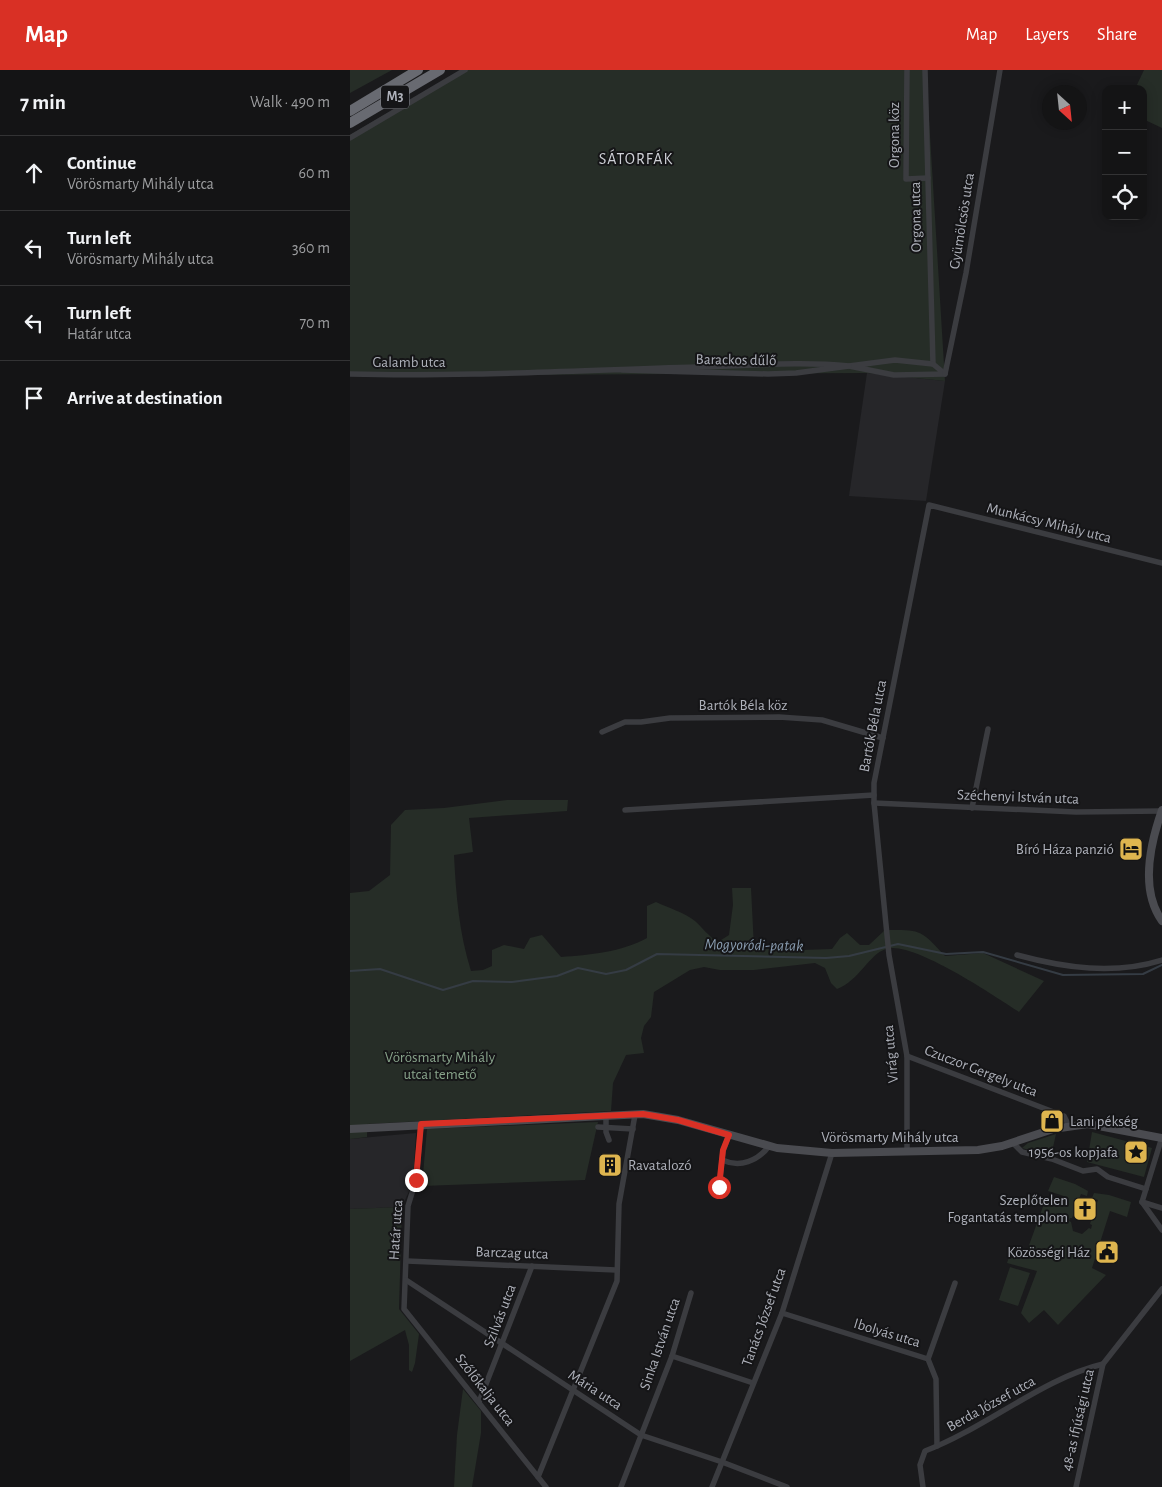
<!DOCTYPE html>
<meta charset="utf-8">
<style>
body{margin:0;font-family:"Alegreya Sans",sans-serif;background:#212122;color:#f1f3f6}
.controls{position:absolute;right:15px;top:15px;display:grid;overflow:hidden;border-radius:10px;box-shadow:0 2px 12px #0003}
.controls button{width:45px;height:45px;display:grid;place-items:center;padding:0;border:0;border-bottom:1px solid #333334;background:#141415;color:#f1f3f6;font:25px sans-serif}
.compass{position:absolute;left:692px;top:15px;width:45px;height:45px;border-radius:50%;background:#141415;box-shadow:0 2px 12px #0003;rotate:153deg}
.stop{position:absolute;width:15px;height:15px;margin:-11px;border:4px solid #d93025;border-radius:50%;background:#fff}
.stop.end{background:#d93025;border-color:#fff;box-shadow:0 1px 5px #0008}
.list{margin:0;padding:0;list-style:none}
h2{display:flex;justify-content:space-between;align-items:center;height:65px;margin:0;padding:0 20px;font-size:21px}
h2 small{font-size:16px;font-weight:400;color:#9d9ea0}
.list li{display:grid;grid-template-columns:32px 1fr auto;gap:15px;align-items:center;box-sizing:border-box;height:75px;padding:0 20px;border-top:1px solid #333334}
.list b{display:block;font-size:19px;white-space:nowrap}
.list p{margin:0;font-size:16px;white-space:nowrap;color:#9d9ea0}
.list em{font-size:16px;font-style:normal;color:#9d9ea0}
.icon{flex:none;width:28px;height:28px;fill:none;stroke:currentColor;stroke-width:2;stroke-linecap:round;stroke-linejoin:round}
.map{position:relative;flex:none;width:812px;height:1417px;overflow:hidden}
header{display:flex;align-items:center;gap:30px;box-sizing:border-box;height:70px;padding:0 25px;background:#d93025;color:#fff}
header strong{font-size:24px}
nav{display:flex;gap:28px;margin-inline-start:auto;font-size:18px}
main{display:flex}
aside{flex:1;background:#141415}
.map>svg:first-child{display:block}
</style>
<header>
<strong>Map</strong>
<nav><a>Map</a><a>Layers</a><a>Share</a></nav>
</header>
<main>
<aside>
<h2>7 min<small>Walk · 490 m</small></h2>
<ul class="list">
<li><svg class="icon" aria-label="ahead" viewBox="0 0 24 24"><path d="M12 20V5M6 11l6-6 6 6"/></svg><div><b>Continue</b><p>Vörösmarty Mihály utca</p></div><em>60 m</em></li>
<li><svg class="icon" aria-label="left" viewBox="0 0 24 24"><path d="M17 20v-9H6M10 6l-5 5 5 5"/></svg><div><b>Turn left</b><p>Vörösmarty Mihály utca</p></div><em>360 m</em></li>
<li><svg class="icon" aria-label="left" viewBox="0 0 24 24"><path d="M17 20v-9H6M10 6l-5 5 5 5"/></svg><div><b>Turn left</b><p>Határ utca</p></div><em>70 m</em></li>
<li><svg class="icon" aria-label="arrive" viewBox="0 0 24 24"><path d="M6 21V4h12l-3 4 3 4H6"/></svg><div><b>Arrive at destination</b></div></li>
</ul>
</aside>
<div class="map">
<svg width="812" height="1417" viewBox="0 0 812 1417">
<rect width="100%" height="100%" fill="#1a1a1c"/>
<!-- built -->
<g fill="#262629">
<polygon points="517,303 595,311 576,431 499,426"/>
<polygon points="66,1063 63,1112 52,1137 0,1139 0,1069"/>
</g>
<!-- green -->
<g fill="#262d27">
<polygon points="0,0 42,0 0,23"/>
<polygon points="111,0 576,0 595,311 517,303 0,306 0,65"/>
<polygon points="794,0 812,0 812,58 793,49 793,19 785,19"/>
<path d="M 157,730 L 218,730 L 217,741 L 119,748 L 123,782 L 104,785 C 106,825 109,863 121,901 L 133,900 L 142,896 L 142,880 L 154,875 L 174,879 L 180,868 L 192,865 L 211,887 C 239,885 272,882 297,868 L 297,836 L 306,832 C 319,838 333,842 345,851 C 353,858 358,866 368,872 L 379,865 L 383,835 L 382,818 L 401,818 L 404,878 L 452,880 L 482,879 L 490,868 L 497,863 L 510,875 L 519,875 L 535,860 C 571,860 570,859 595,886 L 633,883 L 694,911 L 669,942 C 646,927 562,870 536,879 C 519,884 509,911 487,919 L 481,913 L 475,898 L 465,893 L 404,900 L 370,900 L 354,897 L 340,900 L 304,922 L 301,947 L 294,956 L 291,968 L 294,983 L 276,985 L 263,1013 L 261,1041 L 17,1054 L 17,1067 L 0,1069 L 0,823 L 19,821 L 40,805 L 41,755 L 55,740 L 94,738 Z"/>
<polygon points="248,1052 235,1110 72,1116 77,1059"/>
<polygon points="742,1062 802,1078 794,1107 737,1092"/>
<polygon points="706,1064 701,1086 672,1078 678,1073"/>
<polygon points="704,1107 725,1114 738,1121 737,1126 731,1124 722,1148 720,1148 719,1151 721,1152 723,1161 732,1164 739,1158 741,1159 742,1155 740,1154 748,1130 742,1128 744,1123 759,1125 781,1132 777,1147 760,1141 742,1198 756,1205 708,1255 694,1240 679,1253 671,1243 687,1201 657,1193 660,1184 678,1178 695,1131 705,1136 711,1136 714,1126 698,1121"/>
<polygon points="52,1137 49,1239 69,1264 65,1293 62,1302 59,1300 59,1275 55,1260 0,1291 0,1139"/>
<polygon points="660,1197 680,1203 668,1236 649,1230"/>
<polygon points="113,1319 131,1341 131,1363 122,1417 104,1417 107,1365"/>
</g>
<g fill="none" stroke-linecap="round" stroke-linejoin="round">
<!-- stream -->
<polyline stroke="#353c44" stroke-width="2" points="0,901 30,899 93,920 123,911 162,912 207,906 228,898 256,904 276,900 307,884 476,888 499,886 548,874 596,884 633,882 713,905 793,904 812,895"/>
<!-- street -->
<g stroke="#3b3c40" stroke-width="5.5">
<polyline points="557,0 556,109 578,108"/>
<polyline points="575,0 583,294"/>
<polyline points="0,68 115,0"/>
<polygon points="545,290 583,294 595,304 544,305 499,296"/>
<path d="M 0,304 C 116,307 232,300 348,297 C 398,296 449,291 499,296 L 446,303 L 418,304 L 272,300"/>
<polyline points="595,304 616,203 650,0"/>
<polyline points="252,662 275,652 291,652 320,648 429,647 472,650 533,668"/>
<polyline points="524,733 726,742 811,741"/>
<polyline points="622,738 638,659"/>
<polyline points="275,740 524,725"/>
<path d="M 667,885 C 715,898 764,905 812,890"/>
<polyline points="557,986 714,1046 719,1056"/>
<polyline points="256,1046 256,1062 259,1070"/>
<polyline points="71,1054 66,1110 58,1136 54,1239 196,1417"/>
<polyline points="248,1057 283,1059"/>
<polyline points="662,1072 672,1082 702,1089 733,1101 747,1099 758,1107 796,1119"/>
<polyline points="557,1082 557,986 539,885 524,733 524,713 579,435 812,493"/>
<path d="M 372,1090 C 390,1098 408,1091 419,1076"/>
<polyline points="369,1117 373,1081 379,1065"/>
<polyline points="792,1132 812,1067"/>
<polyline points="792,1132 812,1160"/>
<polyline points="792,1132 812,1138"/>
<polyline points="57,1191 266,1200"/>
<polyline points="56,1210 291,1365 372,1392 437,1417"/>
<polyline points="432,1243 578,1289 586,1309 587,1376"/>
<polyline points="322,1286 403,1313"/>
<polyline points="578,1289 605,1213"/>
<polyline points="129,1332 182,1196"/>
<polyline points="188,1407 267,1211 269,1134 285,1045"/>
<polyline points="271,1417 322,1286 341,1223"/>
<polyline points="362,1417 432,1243 482,1083"/>
<path d="M 573,1417 L 570,1395 L 575,1381 C 636,1358 693,1308 753,1294"/>
<polyline points="726,1417 753,1294 812,1219"/>
</g>
<!-- secondary -->
<g stroke="#4a4b50" stroke-width="8">
<path d="M 812,740 C 800,774 790,820 812,851"/>
<polyline points="0,1059 293,1044 328,1050 427,1078 482,1083 628,1080 652,1076 703,1059 738,1054 812,1068"/>
</g>
<!-- highway -->
<g stroke="#686a71" stroke-width="10">
<polyline points="0,41 68,0"/>
<polyline points="0,53 90,0"/>
</g>
</g>
<g fill="none" stroke-linecap="round" stroke-linejoin="round">
<!-- route -->
<polyline stroke="#d93025" stroke-width="6" points="66,1110 71,1054 293,1044 328,1050 379,1065 373,1080 369,1117"/>
</g>
<!-- icons -->
<defs>
<g id="hotel-square" transform="scale(1.25)"><rect x="-9" y="-9" width="18" height="18" rx="4" fill="#deb54f" stroke="#151517"/><path d="M-6-4.5h1.5V1H6V5H4.5V3h-9V5H-6ZM-4 0a1.8 1.8 0 1 1 3.6 0ZM.5 0V-2.5h3Q6-2.5 6 0Z" fill="#111"/></g>
<g id="shop-square" transform="scale(1.25)"><rect x="-9" y="-9" width="18" height="18" rx="4" fill="#deb54f" stroke="#151517"/><path d="M-5-2.5h2.3a2.7 3.5 0 0 1 5.4 0H5L5.5 6h-11ZM-1.5-2.5h3a1.5 2.3 0 0 0-3 0Z" fill="#111"/></g>
<g id="sight-square" transform="scale(1.25)"><rect x="-9" y="-9" width="18" height="18" rx="4" fill="#deb54f" stroke="#151517"/><path d="M0-6L1.8-2.2L6-1.7L2.9 1.2L3.7 5.4L0 3.3L-3.7 5.4L-2.9 1.2L-6-1.7L-1.8-2.2Z" fill="#111"/></g>
<g id="building-square" transform="scale(1.25)"><rect x="-9" y="-9" width="18" height="18" rx="4" fill="#deb54f" stroke="#151517"/><path d="M-4-6H4V6H1V3H-1V6H-4ZM-2.5-4.3h1.7v1.8h-1.7ZM.8-4.3h1.7v1.8H.8ZM-2.5-1h1.7V.8h-1.7ZM.8-1h1.7V.8H.8Z" fill="#111"/></g>
<g id="church-square" transform="scale(1.25)"><rect x="-9" y="-9" width="18" height="18" rx="4" fill="#deb54f" stroke="#151517"/><path d="M-1.2-6h2.4v3.5h3.3v2.4h-3.3V6h-2.4V-.1h-3.3v-2.4h3.3Z" fill="#111"/></g>
<g id="civic-square" transform="scale(1.25)"><rect x="-9" y="-9" width="18" height="18" rx="4" fill="#deb54f" stroke="#151517"/><path d="M-.6-6.5H3V-4.5H.6V-3L4-1V1h2V6H-6V1h2V-1L-.6-3ZM-1.2 2.5V6h2.4V2.5Z" fill="#111"/></g>
</defs>
<g fill-rule="evenodd">
<use href="#hotel-square" x="781" y="779"/>
<use href="#shop-square" x="702" y="1051"/>
<use href="#sight-square" x="786" y="1082"/>
<use href="#building-square" x="260" y="1095"/>
<use href="#church-square" x="735" y="1139"/>
<use href="#civic-square" x="757" y="1182"/>
</g>
<g text-anchor="middle" dominant-baseline="central" stroke-width="4" stroke-linejoin="round" paint-order="stroke">
<!-- shield labels -->
<rect fill="#151517" stroke="#808289" stroke-width="1" x="31" y="15.5" width="28" height="23" rx="4"/>
<g font-size="14" font-weight="bold" fill="#aeb1ba">
<text x="45" y="27">M3</text>
</g>
<!-- street labels -->
<g font-size="15" fill="#aeb1ba" stroke="#151517">
<text transform="translate(544 65) rotate(-90)">Orgona köz</text>
<text transform="translate(566 147) rotate(-91)">Orgona utca</text>
<text transform="translate(612 151) rotate(-81)">Gyümölcsös utca</text>
<text transform="translate(386 290) rotate(1)">Barackos dűlő</text>
<text x="59" y="292">Galamb utca</text>
<text transform="translate(699 453) rotate(14)">Munkácsy Mihály utca</text>
<text x="393" y="635">Bartók Béla köz</text>
<text transform="translate(523 656) rotate(-79)">Bartók Béla utca</text>
<text transform="translate(668 727) rotate(2)">Széchenyi István utca</text>
<text transform="translate(541 984) rotate(-95)">Virág utca</text>
<text transform="translate(631 1001) rotate(21)">Czuczor Gergely utca</text>
<text x="540" y="1067">Vörösmarty Mihály utca</text>
<text transform="translate(46 1160) rotate(-86)">Határ utca</text>
<text transform="translate(162 1183) rotate(2)">Barczag utca</text>
<text transform="translate(150 1246) rotate(-69)">Szilvás utca</text>
<text transform="translate(414 1247) rotate(-70)">Tanács József utca</text>
<text transform="translate(537 1263) rotate(17)">Ibolyás utca</text>
<text transform="translate(310 1274) rotate(-71)">Sinka István utca</text>
<text transform="translate(135 1320) rotate(52)">Szőlőkalja utca</text>
<text transform="translate(245 1320) rotate(33)">Mária utca</text>
<text transform="translate(641 1334) rotate(-29)">Berda József utca</text>
<text transform="translate(728 1350) rotate(-77)">48-as ifjúsági utca</text>
</g>
<!-- poi labels -->
<g font-size="15" fill="#aeb1ba" stroke="#151517" text-anchor="end">
<text x="764" y="779">Bíró Háza panzió</text>
<text x="720" y="1051" text-anchor="start">Lani pékség</text>
<text x="768" y="1082">1956-os kopjafa</text>
<text x="278" y="1095" text-anchor="start">Ravatalozó</text>
<text x="718" y="1130">Szeplőtelen<tspan x="718" dy="17">Fogantatás templom</tspan></text>
<text x="740" y="1182">Közösségi Ház</text>
</g>
<!-- park labels -->
<g font-size="15" fill="#87a28a" stroke="#151517">
<text x="90" y="987">Vörösmarty Mihály<tspan x="90" dy="17">utcai temető</tspan></text>
</g>
<!-- neighbourhood labels -->
<g font-size="16" letter-spacing="1" fill="#ced0d6" stroke="#151517">
<text x="286" y="89">SÁTORFÁK</text>
</g>
<!-- water labels -->
<g font-size="16" font-style="italic" fill="#899cb0" stroke="#151517">
<text transform="translate(404 875) rotate(1)">Mogyoródi-patak</text>
</g>
</g>
</svg>
<div class="controls">
<button>+</button>
<button>−</button>
<button><svg class="icon" aria-label="locate" viewBox="0 0 24 24"><circle cx="12" cy="12" r="6"/><path d="M12 2v4M12 18v4M2 12h4M18 12h4"/></svg></button>
</div>
<svg class="compass" viewBox="-18 -18 36 36"><path d="M0-13l5 13h-10z" fill="#e53935"/><path d="M0 13l5-13h-10z" fill="#9d9ea0"/></svg>
<div class="stop" style="left:369px;top:1117px"></div>
<div class="stop end" style="left:66px;top:1110px"></div>
</div>
</main>
